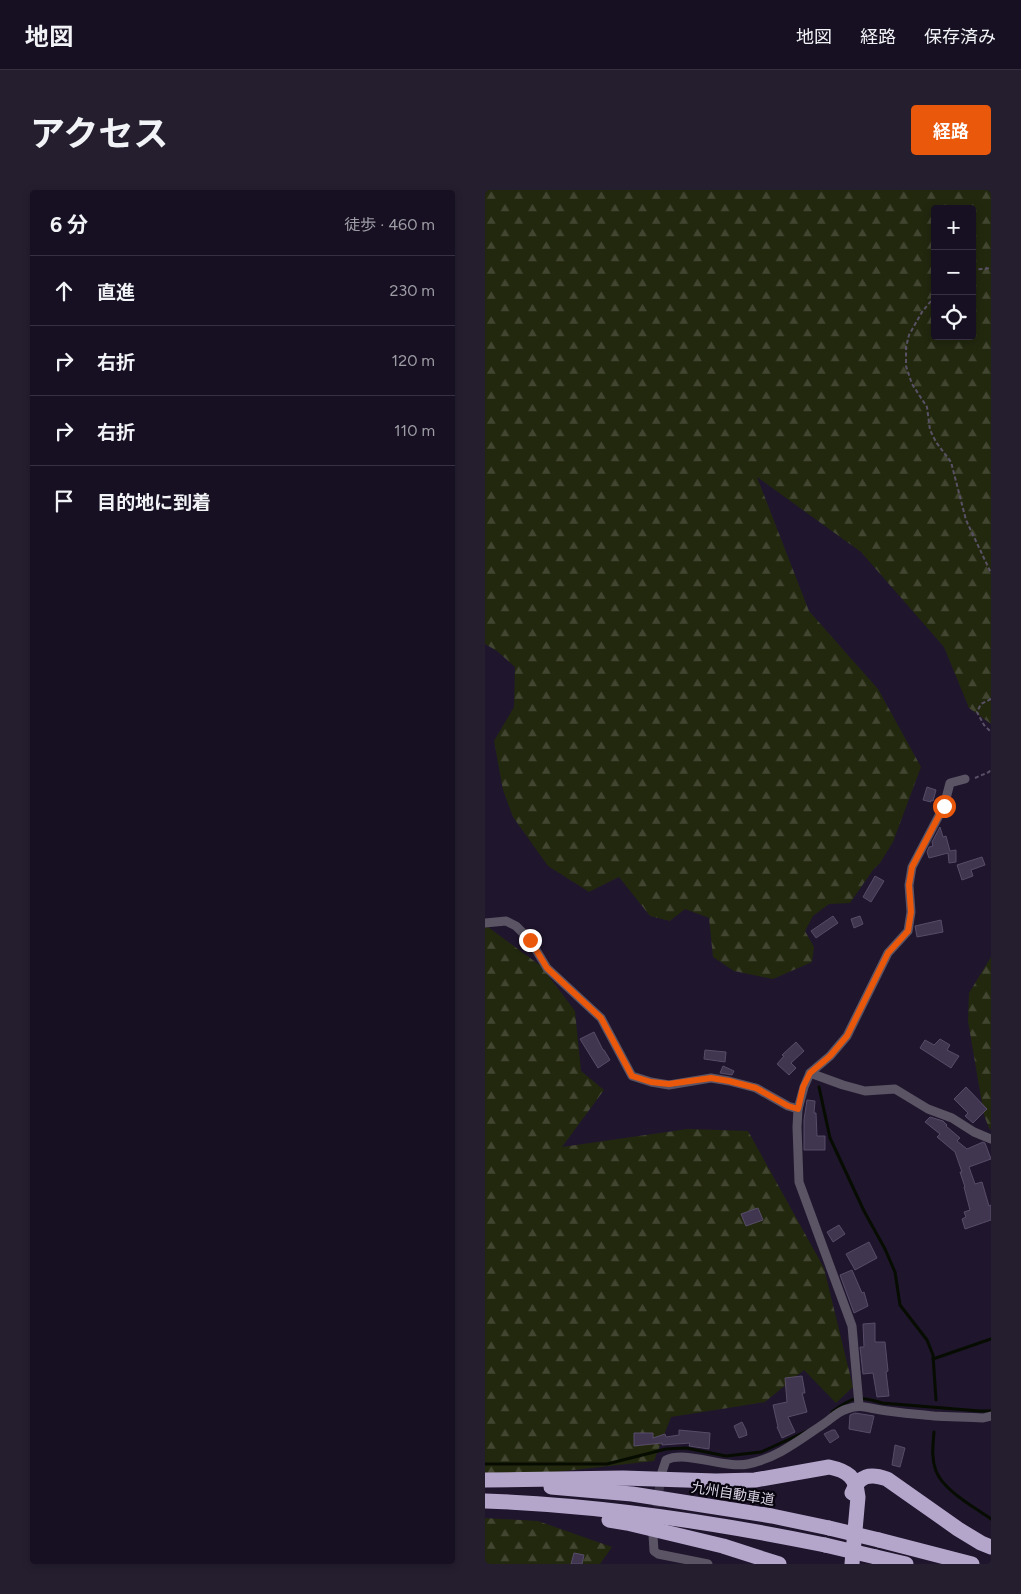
<!DOCTYPE html>
<html lang="ja">
<meta charset="utf-8">
<style>
body{margin:0;font-family:Figtree,"Noto Sans JP",sans-serif;background:#241e2f;color:#f1f3f6}
.controls{position:absolute;right:15px;top:15px;display:grid;overflow:hidden;border-radius:5px;box-shadow:0 2px 8px #0003}
.controls button{width:45px;height:45px;display:grid;place-items:center;padding:0;border:0;border-bottom:1px solid #363040;background:#171022;color:#f1f3f6;font:25px sans-serif}
.stop{position:absolute;width:15px;height:15px;margin:-11px;border:4px solid #ea580c;border-radius:50%;background:#fff}
.stop.end{background:#ea580c;border-color:#fff;box-shadow:0 1px 5px #0008}
.list{margin:0;padding:0;list-style:none}
h2{display:flex;justify-content:space-between;align-items:center;height:65px;margin:0;padding:0 20px;font-size:21px}
h2 small{font-size:16px;font-weight:400;color:#9e9da5}
.list li{display:grid;grid-template-columns:32px 1fr auto;gap:15px;align-items:center;box-sizing:border-box;height:70px;padding:0 20px;border-top:1px solid #363040}
.list b{display:block;font-size:19px;white-space:nowrap}
.list em{font-size:16px;font-style:normal;color:#9e9da5}
.icon{flex:none;width:28px;height:28px;fill:none;stroke:currentColor;stroke-width:2;stroke-linecap:round;stroke-linejoin:round}
.map{position:relative;flex:none;width:506px;height:1374px;overflow:hidden;border-radius:5px}
header{display:flex;align-items:center;gap:30px;box-sizing:border-box;height:70px;padding:0 25px;background:#171022;border-bottom:1px solid #363040}
header strong{font-size:24px}
nav{display:flex;gap:28px;margin-inline-start:auto;font-size:18px}
.intro{display:flex;align-items:center;justify-content:space-between;box-sizing:border-box;height:120px;padding:0 30px}
h1{margin:0;font-size:35px}
.button{padding:12px 22px;border-radius:5px;background:#ea580c;color:#fff;font-size:18px;font-weight:700}
main{display:flex;gap:30px;padding:0 30px}
aside{flex:1;background:#171022;border-radius:5px;box-shadow:0 2px 8px #0003}
.map>svg:first-child{display:block}
</style>
<header>
<strong>地図</strong>
<nav><a>地図</a><a>経路</a><a>保存済み</a></nav>
</header>
<div class="intro"><h1>アクセス</h1><a class="button">経路</a></div>
<main>
<aside>
<h2>6 分<small>徒歩 · 460 m</small></h2>
<ul class="list">
<li><svg class="icon" aria-label="ahead" viewBox="0 0 24 24"><path d="M12 20V5M6 11l6-6 6 6"/></svg><div><b>直進</b></div><em>230 m</em></li>
<li><svg class="icon" aria-label="right" viewBox="0 0 24 24"><path d="M7 20v-9h11M14 6l5 5-5 5"/></svg><div><b>右折</b></div><em>120 m</em></li>
<li><svg class="icon" aria-label="right" viewBox="0 0 24 24"><path d="M7 20v-9h11M14 6l5 5-5 5"/></svg><div><b>右折</b></div><em>110 m</em></li>
<li><svg class="icon" aria-label="arrive" viewBox="0 0 24 24"><path d="M6 21V4h12l-3 4 3 4H6"/></svg><div><b>目的地に到着</b></div></li>
</ul>
</aside>
<div class="map">
<svg width="506" height="1374" viewBox="0 0 506 1374">
<defs>
<pattern id="forest-firs" width="22" height="20" patternUnits="userSpaceOnUse" patternTransform="scale(1.25)"><rect width="22" height="20" fill="#22280e"/><path d="M5 1l3.5 6h-7zM16 11l3.5 6h-7z" fill="#424631"/></pattern>
</defs>
<rect width="100%" height="100%" fill="#1f152d"/>
<!-- forest -->
<g fill="url(#forest-firs)" fill-rule="evenodd">
<path d="M 0,0 L 506,0 L 506,534 L 484,518 L 459,457 L 376,362 L 272,287 L 324,421 L 393,499 L 436,577 L 408,652 L 395,673 L 388,680 L 365,713 L 344,714 L 328,726 L 320,741 L 329,757 L 327,772 L 288,789 L 249,781 L 228,767 L 224,728 L 200,719 L 185,731 L 165,726 L 134,687 L 104,702 L 63,676 L 28,627 L 18,600 L 9,551 L 29,517 L 30,477 L 12,461 L 0,454 ZM 450,19 L 487,19 L 487,146 L 450,146 Z"/>
<polygon points="3,737 56,776 90,821 96,881 119,900 77,957 203,939 263,941 339,1078 368,1197 351,1213 319,1180 280,1212 186,1227 169,1271 62,1283 0,1283 0,738"/>
<polygon points="506,767 506,940 504,938 499,925 483,831 484,803"/>
<polygon points="0,1328 53,1331 127,1357 115,1374 0,1374"/>
</g>
<g fill="none" stroke-linecap="round" stroke-linejoin="round">
<!-- stream -->
<g stroke="#070c00" stroke-width="3">
<polyline points="334,897 345,948 379,1021 400,1059 410,1082 415,1115 442,1150 448,1165 451,1210"/>
<polyline points="448,1169 506,1149"/>
<path d="M 347,1222 C 367,1207 372,1205 397,1213 L 495,1221 L 506,1221"/>
<path d="M 449,1242 C 448,1255 446,1268 451,1281 C 458,1300 489,1317 506,1329"/>
<polyline points="0,1274 122,1274 181,1259 201,1258 241,1266 276,1262 322,1241"/>
</g>
</g>
<!-- building -->
<g fill="#413650" stroke="#584d68">
<polygon points="442,597 451,600 448,611 446,610 446,612 438,610"/>
<polygon points="455,637 458,647 461,646 465,661 471,660 471,672 464,673 463,663 444,668 442,662 444,657 448,656 447,652"/>
<polygon points="497,667 500,675 486,680 488,686 477,690 472,675"/>
<polygon points="390,686 399,691 386,712 378,707"/>
<polygon points="348,726 353,733 331,748 326,741"/>
<polygon points="375,726 378,734 369,738 366,729"/>
<polygon points="456,730 458,742 432,747 430,736"/>
<polygon points="109,842 118,860 119,860 125,870 113,878 95,849"/>
<polygon points="455,849 465,855 462,860 474,866 466,878 435,858 440,850 449,855"/>
<polygon points="311,852 319,861 306,873 311,878 304,885 292,874 299,866 297,865"/>
<polygon points="220,860 241,862 240,872 219,869"/>
<polygon points="238,876 249,881 247,885 235,883"/>
<polygon points="481,897 502,919 488,933 480,926 483,923 469,909"/>
<polygon points="322,910 330,911 329,923 331,923 332,946 340,946 340,960 319,960 319,930"/>
<polygon points="445,927 458,931 462,935 461,936 475,948 472,951 482,959 498,952 500,953 506,969 484,977 490,994 497,992 504,1016 506,1015 506,1030 480,1039 477,1029 481,1027 479,1022 485,1020 479,997 480,997 475,982 477,982 470,962 452,947 455,944 440,932"/>
<polygon points="273,1018 278,1030 261,1036 256,1024"/>
<polygon points="354,1035 360,1044 348,1052 342,1042"/>
<polygon points="384,1052 392,1068 370,1080 361,1064"/>
<polygon points="367,1080 377,1103 379,1102 383,1116 369,1123 355,1085"/>
<polygon points="390,1133 390,1152 400,1152 403,1181 401,1182 404,1206 392,1207 388,1183 378,1184 375,1157 379,1157 378,1134"/>
<polygon points="317,1186 320,1203 317,1203 322,1222 303,1227 310,1242 297,1248 292,1237 293,1237 288,1215 302,1212 300,1188"/>
<polygon points="370,1223 389,1226 385,1243 364,1239 365,1225"/>
<polygon points="257,1232 261,1240 262,1245 254,1248 249,1236"/>
<polygon points="194,1240 225,1243 224,1259 204,1256 205,1253 177,1255 177,1253 149,1256 149,1243 168,1243 168,1248 180,1244 181,1247 194,1245"/>
<polygon points="347,1240 350,1240 354,1247 345,1253 339,1244"/>
<polygon points="410,1255 420,1258 415,1277 407,1275"/>
<polygon points="89,1363 99,1365 97,1374 86,1374"/>
</g>
<g fill="none" stroke-linecap="round" stroke-linejoin="round">
<!-- minor-tunnel -->
<polyline stroke="#3b3248" stroke-width="9" stroke-dasharray="9 4.5" stroke-linecap="butt" points="170,1330 176,1286"/>
<!-- path -->
<g stroke="#5a5167" stroke-width="2" stroke-dasharray="4 2.5" stroke-linecap="butt">
<polyline points="487,80 506,78"/>
<polyline points="450,106 437,122 424,145 421,157 421,176 427,194 442,217 445,240 451,252 466,272 481,330 506,383"/>
<polyline points="506,509 496,514 492,522 499,535 506,542"/>
<polyline points="490,588 504,582 506,579"/>
</g>
<!-- minor -->
<g stroke="#5a5464" stroke-width="9">
<polyline points="0,733 21,731 31,736 45,750 62,778 116,828 147,886 166,892 184,895 226,888 244,891 271,898 303,916 313,919"/>
<polyline points="325,883 358,895 380,901 410,899 443,919 467,928 489,942 506,949"/>
<polyline points="374,1215 367,1136 314,992 312,937 313,919 319,897 325,883 345,866 362,846 403,763 423,741 426,722 424,695 427,677 459,616 465,593 480,589"/>
<path d="M 177,1282 L 181,1270 C 201,1260 239,1279 263,1274 C 292,1268 313,1251 337,1235 C 345,1230 353,1221 362,1219 C 376,1214 382,1218 396,1220 C 413,1223 431,1224 449,1226 C 465,1227 482,1227 498,1228 L 506,1226"/>
<polyline points="168,1345 169,1361 173,1364 223,1374"/>
</g>
<!-- motorway -->
<g stroke="#b4a5cb" stroke-width="15">
<path d="M 0,1290 L 138,1288 L 231,1291 L 270,1290 L 344,1277 C 363,1281 371,1287 373,1307 L 367,1374"/>
<polyline points="66,1297 147,1304 287,1326 344,1338"/>
<path d="M 367,1303 C 374,1285 385,1283 402,1289 L 473,1339 L 496,1353 L 506,1357"/>
<path d="M 0,1311 C 115,1315 228,1332 340,1355"/>
<polyline points="124,1330 142,1333 238,1356 294,1374"/>
<polyline points="394,1350 487,1374"/>
<polyline points="391,1367 421,1374"/>
</g>
<!-- motorway-bridge -->
<g stroke="#b4a5cb" stroke-width="15">
<polyline points="344,1338 394,1350"/>
<polyline points="340,1355 391,1367"/>
</g>
</g>
<g fill="none" stroke-linecap="round" stroke-linejoin="round">
<!-- route -->
<polyline stroke="#ea580c" stroke-width="6" points="45,750 62,778 116,828 147,886 166,892 184,894 226,888 244,891 271,898 303,916 313,919 318,897 325,883 345,866 362,846 403,763 423,741 426,722 424,695 427,677 459,616"/>
</g>
<g text-anchor="middle" dominant-baseline="central" stroke-width="4.5" stroke-linejoin="round" paint-order="stroke">
<!-- street labels -->
<g font-size="14" fill="#d9d3e4" stroke="#07040d">
<text transform="translate(248 1304) rotate(9)">九州自動車道</text>
</g>
</g>
</svg>
<div class="controls">
<button>+</button>
<button>−</button>
<button><svg class="icon" aria-label="locate" viewBox="0 0 24 24"><circle cx="12" cy="12" r="6"/><path d="M12 2v4M12 18v4M2 12h4M18 12h4"/></svg></button>
</div>
<div class="stop" style="left:459px;top:616px"></div>
<div class="stop end" style="left:45px;top:750px"></div>
</div>
</main>
